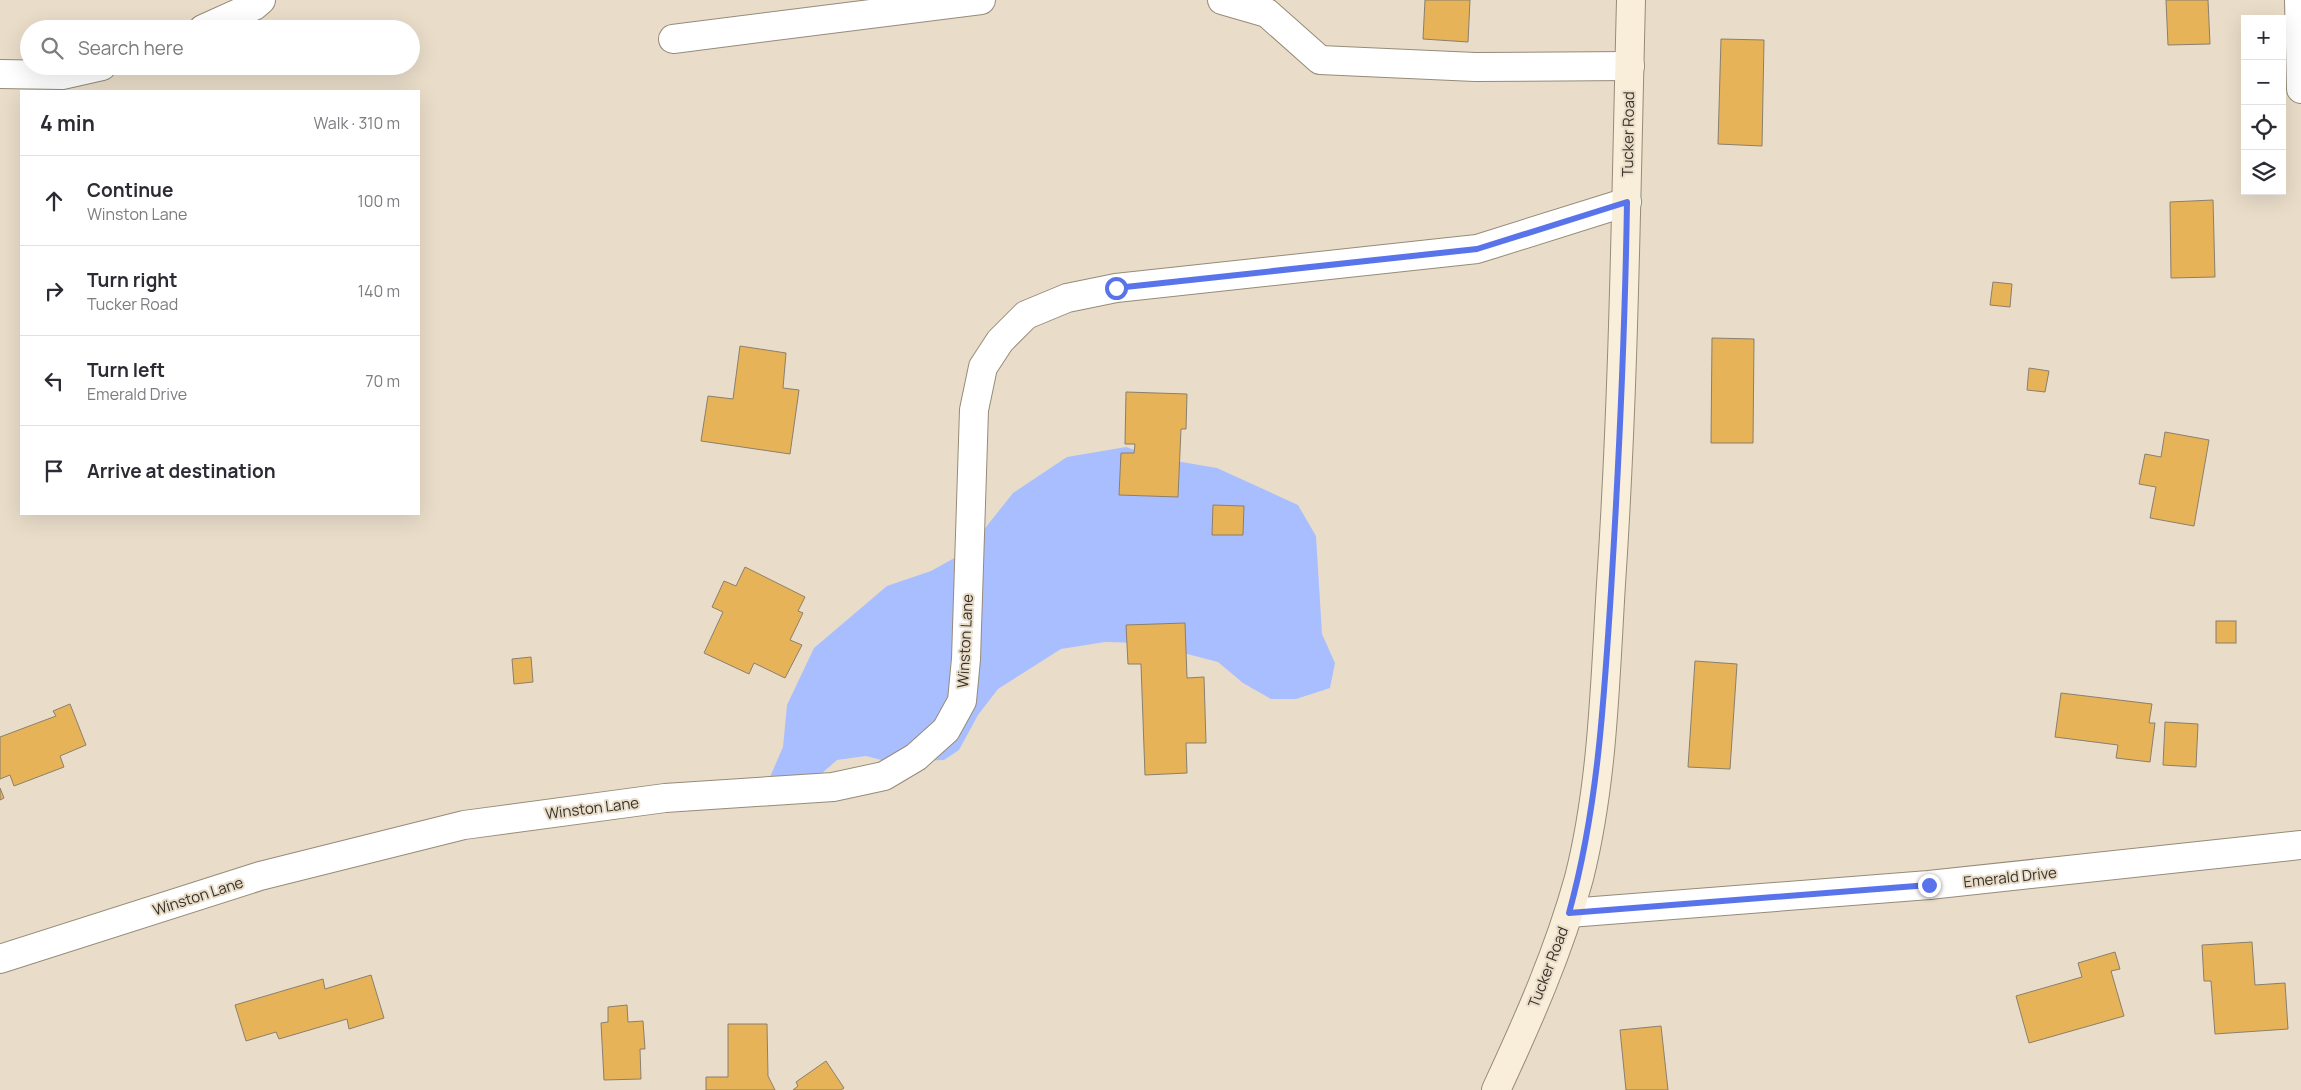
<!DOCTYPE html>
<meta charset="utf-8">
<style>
body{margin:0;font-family:Manrope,sans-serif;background:#f7f7f7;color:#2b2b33}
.controls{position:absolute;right:15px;top:15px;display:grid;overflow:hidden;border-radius:0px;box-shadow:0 5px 20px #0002}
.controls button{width:45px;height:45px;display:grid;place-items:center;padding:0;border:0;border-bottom:1px solid #e1e1e2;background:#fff;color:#2b2b33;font:25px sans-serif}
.stop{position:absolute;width:15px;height:15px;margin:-11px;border:4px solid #5974ea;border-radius:50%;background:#fff}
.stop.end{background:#5974ea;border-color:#fff;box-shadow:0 1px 5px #0008}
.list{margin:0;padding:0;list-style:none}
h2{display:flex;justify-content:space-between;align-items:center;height:65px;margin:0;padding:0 20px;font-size:21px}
h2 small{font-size:16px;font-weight:400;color:#7c7c81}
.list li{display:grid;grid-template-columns:32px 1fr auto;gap:15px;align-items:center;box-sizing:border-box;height:90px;padding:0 20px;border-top:1px solid #e1e1e2}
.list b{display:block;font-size:19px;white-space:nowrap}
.list p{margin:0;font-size:16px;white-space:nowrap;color:#7c7c81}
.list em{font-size:16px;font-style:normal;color:#7c7c81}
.icon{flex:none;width:28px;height:28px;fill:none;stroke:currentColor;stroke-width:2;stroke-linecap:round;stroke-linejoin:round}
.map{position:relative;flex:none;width:2301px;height:1090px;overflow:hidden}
.search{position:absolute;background:#fff;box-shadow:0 5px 20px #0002;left:20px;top:20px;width:400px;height:55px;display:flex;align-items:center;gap:12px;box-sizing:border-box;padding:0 18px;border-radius:28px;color:#7c7c81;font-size:19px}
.panel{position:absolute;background:#fff;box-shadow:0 5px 20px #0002;left:20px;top:90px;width:400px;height:425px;border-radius:0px}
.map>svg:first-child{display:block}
</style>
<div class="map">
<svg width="2301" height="1090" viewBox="0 0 2301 1090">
<rect width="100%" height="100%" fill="#e9ddc9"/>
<!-- green -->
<polygon fill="#a9beff" points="1126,447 1158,458 1217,468 1298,505 1316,536 1322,634 1335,663 1330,688 1296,699 1271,699 1243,683 1218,662 1145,643 1105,642 1061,649 998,689 978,715 959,750 944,760 889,762 866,756 837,760 795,797 770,794 770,777 783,747 787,705 814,648 887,586 931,571 967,551 1013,493 1067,457"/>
<!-- building -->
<g fill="#e7b358" stroke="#8a7f6d">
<polygon points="1425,0 1470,0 1468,42 1423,39"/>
<polygon points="2166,0 2208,0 2210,44 2168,45"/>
<polygon points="1721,39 1764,40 1762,146 1718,144"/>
<polygon points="2213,200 2215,277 2171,278 2170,202"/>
<polygon points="1993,282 2012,284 2010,307 1990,305"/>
<polygon points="1712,338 1754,339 1753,443 1711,443"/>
<polygon points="740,346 786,353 783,388 799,390 790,454 701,441 708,396 733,399"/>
<polygon points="2029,368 2049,371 2045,392 2027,390"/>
<polygon points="1126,392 1187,394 1186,429 1181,429 1178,497 1119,495 1121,453 1134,453 1135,444 1125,444"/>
<polygon points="2165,432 2209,440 2194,526 2150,518 2156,487 2139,484 2145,454 2161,457"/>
<polygon points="1213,505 1244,506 1243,535 1212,535"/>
<polygon points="745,567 805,597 798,611 803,613 790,640 802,645 785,678 754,663 749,674 704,653 723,612 712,607 724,581 736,586"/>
<rect x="2216" y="621" width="20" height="22"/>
<polygon points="1185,623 1187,678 1204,677 1206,743 1186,743 1187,773 1145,775 1141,664 1128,664 1126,625"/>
<polygon points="531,657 533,682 514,684 512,659"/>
<polygon points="1695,661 1737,664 1730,769 1688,767"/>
<polygon points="2061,693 2152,704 2149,723 2155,723 2150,762 2116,758 2118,745 2055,737"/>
<polygon points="70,704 86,745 60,756 64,767 14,786 10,775 0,779 0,737 56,716 53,711"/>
<polygon points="2165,722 2198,724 2196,767 2163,765"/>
<polygon points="0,788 4,798 0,800"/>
<polygon points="2252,942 2255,985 2285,983 2288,1029 2215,1034 2211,981 2204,981 2202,945"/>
<polygon points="2115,952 2120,969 2111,971 2124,1016 2029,1043 2016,996 2082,977 2078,963"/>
<polygon points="371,975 384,1018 349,1029 347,1019 279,1039 276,1032 246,1041 235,1005 323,979 325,989"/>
<polygon points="627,1005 628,1022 643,1021 645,1049 640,1049 641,1079 604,1080 601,1023 608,1022 608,1007"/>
<polygon points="728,1024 767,1024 768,1076 775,1090 706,1090 706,1077 728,1077"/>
<polygon points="1661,1026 1668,1090 1626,1090 1620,1030"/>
<polygon points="826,1061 844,1088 841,1090 793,1090 798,1086 796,1082"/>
</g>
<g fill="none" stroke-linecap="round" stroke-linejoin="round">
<!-- street casing -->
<g stroke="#968b79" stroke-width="30">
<g id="street">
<polyline points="1222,0 1267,13 1320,60 1475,67 1630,66"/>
<polyline points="2299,0 2301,89"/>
<polyline points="203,29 254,6 261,0"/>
<polyline points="673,39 981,0"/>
<polyline points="0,74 62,75 102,66"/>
<polyline points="1569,913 1929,885 2301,845"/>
<polyline points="0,959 260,876 464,825 665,798 833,787 884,776 916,757 946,730 962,701 966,659 974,410 983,367 1000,341 1026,315 1067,298 1116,288 1477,249 1627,202"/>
</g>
</g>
<!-- secondary casing -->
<g stroke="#968b79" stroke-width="30">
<path id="secondary" d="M 1496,1090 C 1528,1021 1559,951 1579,878 C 1603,783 1605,681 1611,584 C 1624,390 1626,195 1631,0"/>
</g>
<!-- street -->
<use href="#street" stroke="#fff" stroke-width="28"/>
<!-- secondary -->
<use href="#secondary" stroke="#f9eeda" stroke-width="28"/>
</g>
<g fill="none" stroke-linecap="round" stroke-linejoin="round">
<!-- route -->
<path stroke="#5974ea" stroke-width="6" d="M 1116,288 L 1477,249 L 1627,202 C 1625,332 1619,461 1611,591 C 1604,699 1598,808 1569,913 L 1929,885"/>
</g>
<g text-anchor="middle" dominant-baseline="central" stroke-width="4" stroke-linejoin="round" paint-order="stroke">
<!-- street labels -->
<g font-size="15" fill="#37322a" stroke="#e9ddc9">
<text transform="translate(1628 134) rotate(-89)">Tucker Road</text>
<text transform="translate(965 641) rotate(-87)">Winston Lane</text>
<text transform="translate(592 808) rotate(-7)">Winston Lane</text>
<text transform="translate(2010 877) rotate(-6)">Emerald Drive</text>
<text transform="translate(198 896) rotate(-18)">Winston Lane</text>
<text transform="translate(1548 967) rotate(-69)">Tucker Road</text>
</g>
</g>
</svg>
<div class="controls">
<button>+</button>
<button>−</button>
<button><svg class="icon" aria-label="locate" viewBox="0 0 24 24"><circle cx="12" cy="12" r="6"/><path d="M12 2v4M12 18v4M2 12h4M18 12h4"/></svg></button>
<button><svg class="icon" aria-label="layers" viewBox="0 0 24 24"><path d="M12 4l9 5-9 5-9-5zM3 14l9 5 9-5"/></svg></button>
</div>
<div class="stop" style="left:1116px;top:288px"></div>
<div class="stop end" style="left:1929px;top:885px"></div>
<div class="search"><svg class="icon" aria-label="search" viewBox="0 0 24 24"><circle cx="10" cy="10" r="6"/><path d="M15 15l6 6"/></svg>Search here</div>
<section class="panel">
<h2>4 min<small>Walk · 310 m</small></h2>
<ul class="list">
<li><svg class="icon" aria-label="ahead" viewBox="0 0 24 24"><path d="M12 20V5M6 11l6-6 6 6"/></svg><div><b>Continue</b><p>Winston Lane</p></div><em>100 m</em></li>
<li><svg class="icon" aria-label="right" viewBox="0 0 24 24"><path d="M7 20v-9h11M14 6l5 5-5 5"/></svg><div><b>Turn right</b><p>Tucker Road</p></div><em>140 m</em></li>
<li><svg class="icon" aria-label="left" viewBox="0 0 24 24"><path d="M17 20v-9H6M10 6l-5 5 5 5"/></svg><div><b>Turn left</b><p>Emerald Drive</p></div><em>70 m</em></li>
<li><svg class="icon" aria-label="arrive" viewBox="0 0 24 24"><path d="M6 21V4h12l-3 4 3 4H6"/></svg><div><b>Arrive at destination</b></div></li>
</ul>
</section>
</div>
